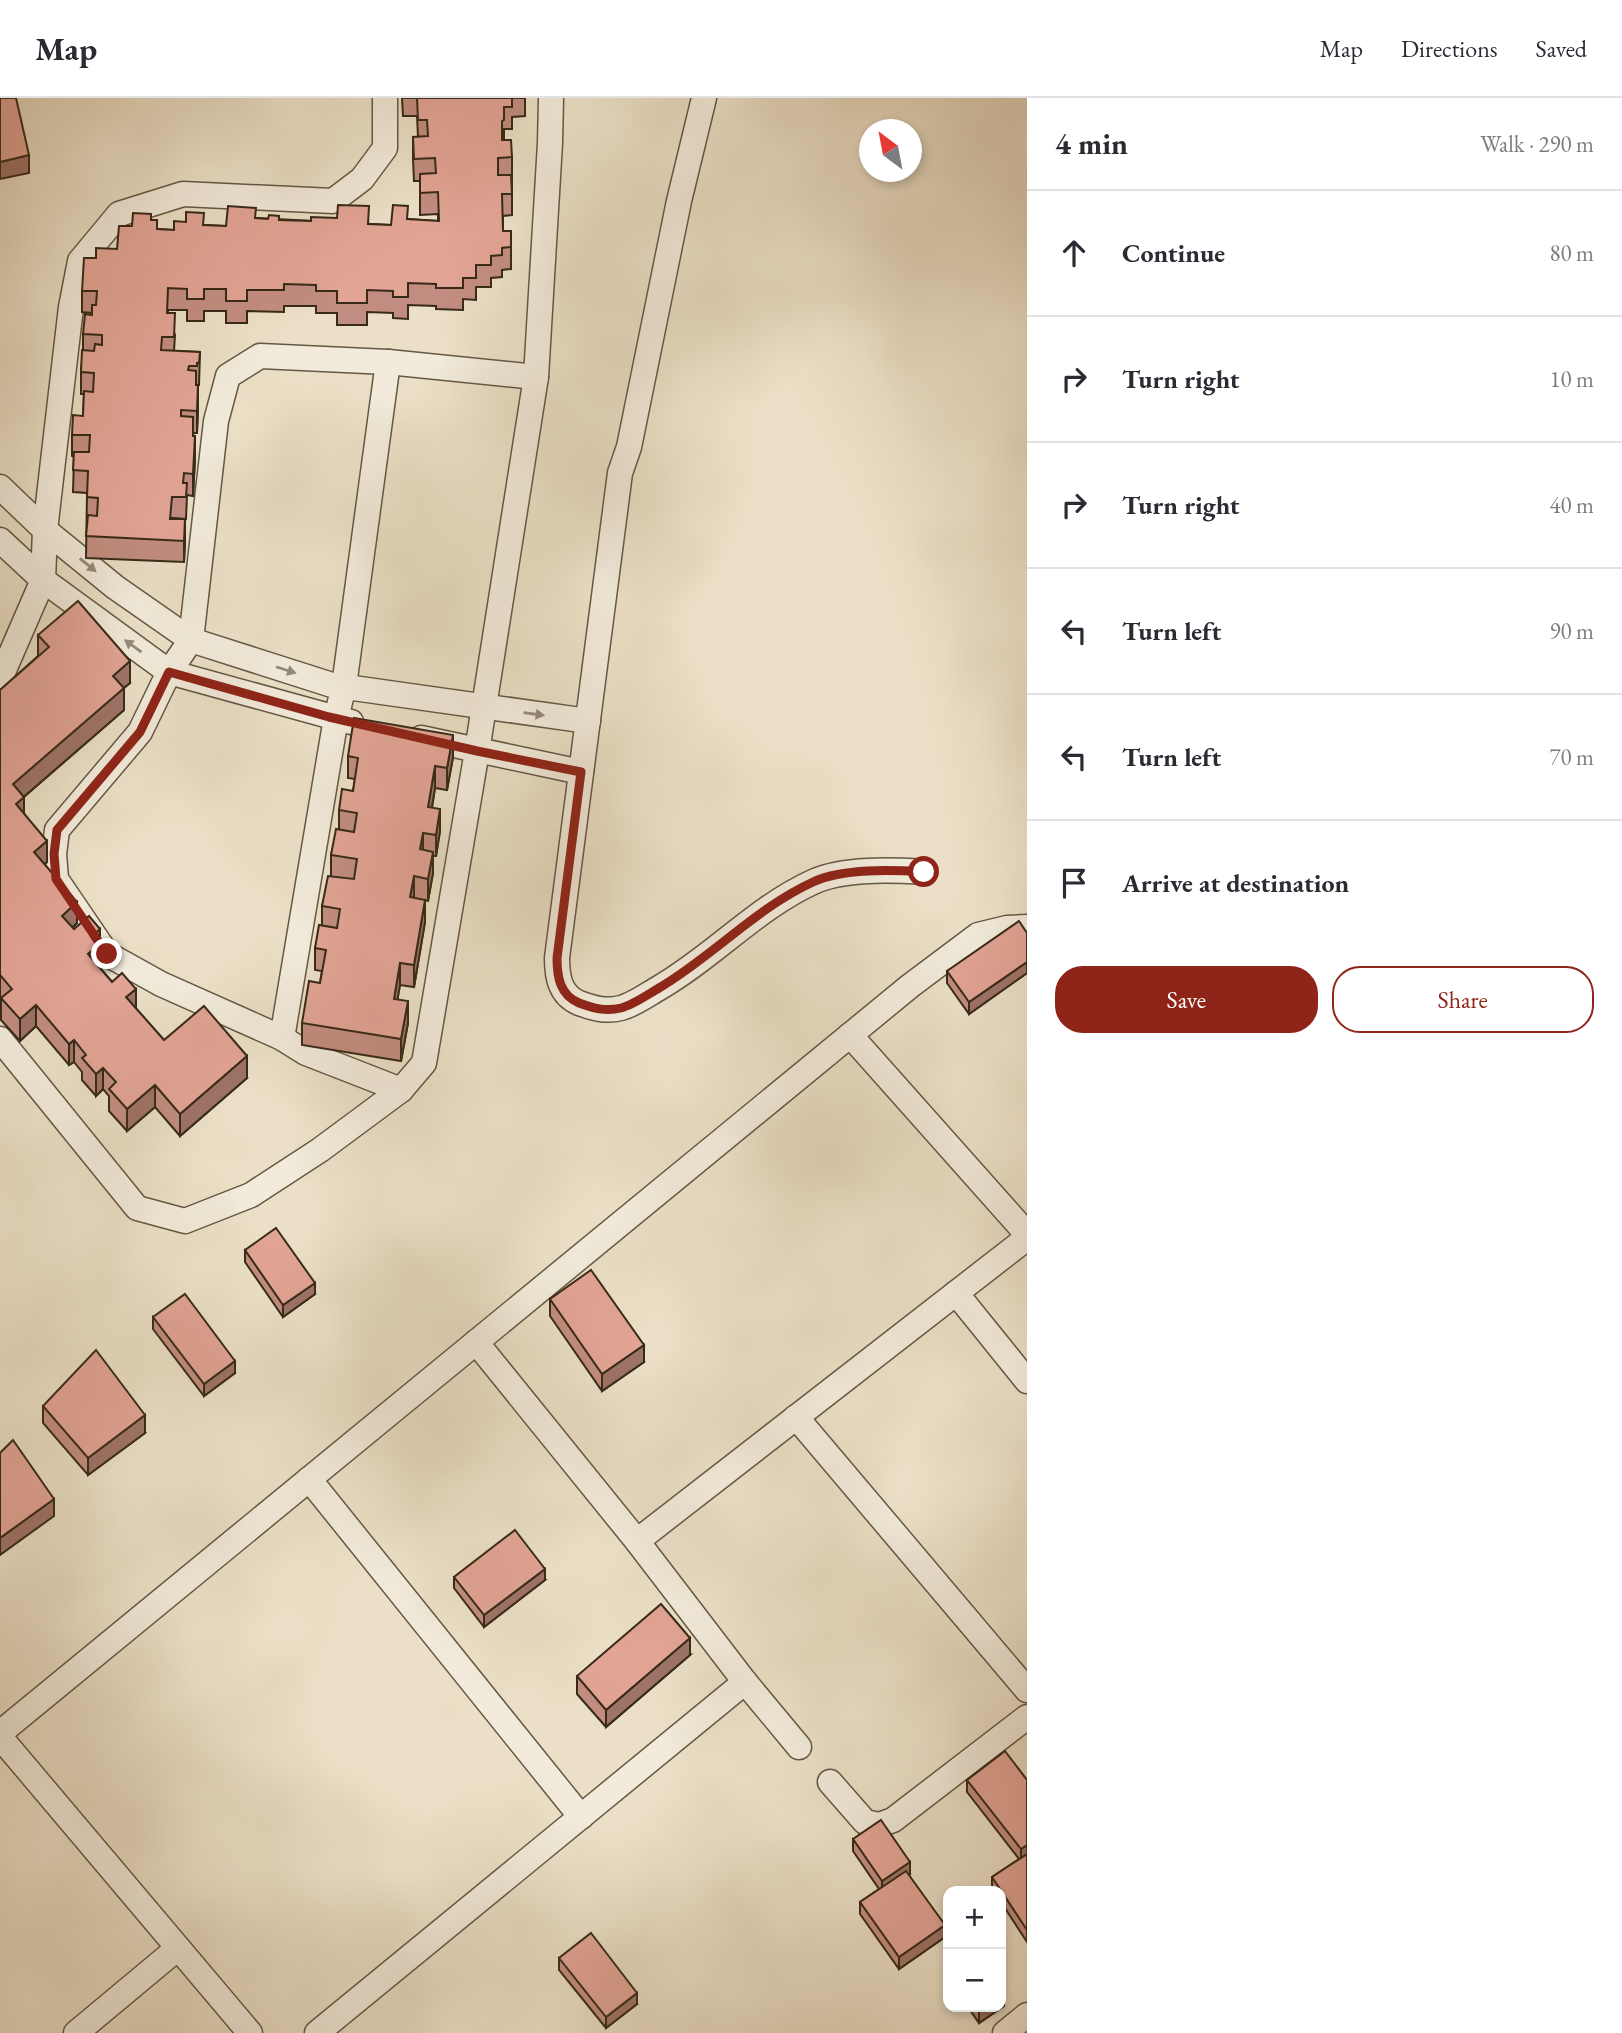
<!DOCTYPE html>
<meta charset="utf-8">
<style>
body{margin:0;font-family:"EB Garamond",serif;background:#f2f2f3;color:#2b2b33}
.controls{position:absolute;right:21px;bottom:21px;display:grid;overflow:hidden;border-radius:14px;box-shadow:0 4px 10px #0003}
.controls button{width:63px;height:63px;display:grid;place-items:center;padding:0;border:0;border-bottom:2px solid #e1e1e2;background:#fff;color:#2b2b33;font:35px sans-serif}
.compass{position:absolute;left:859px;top:21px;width:63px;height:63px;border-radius:50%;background:#fff;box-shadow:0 4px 10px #0003;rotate:328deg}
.stop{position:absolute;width:21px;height:21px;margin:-16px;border:5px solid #8f2418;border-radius:50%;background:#fff}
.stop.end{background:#8f2418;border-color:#fff;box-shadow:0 2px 7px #0008}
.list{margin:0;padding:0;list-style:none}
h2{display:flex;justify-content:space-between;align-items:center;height:91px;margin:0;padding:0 28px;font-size:30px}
h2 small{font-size:23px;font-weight:400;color:#7c7c81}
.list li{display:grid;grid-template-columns:46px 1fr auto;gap:21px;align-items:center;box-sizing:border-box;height:126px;padding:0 28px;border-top:2px solid #e1e1e2}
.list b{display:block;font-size:26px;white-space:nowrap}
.list em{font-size:23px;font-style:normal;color:#7c7c81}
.actions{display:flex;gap:14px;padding:21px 28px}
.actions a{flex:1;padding:16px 0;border:2px solid #8f2418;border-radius:28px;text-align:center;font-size:24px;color:#8f2418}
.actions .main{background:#8f2418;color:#fff}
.icon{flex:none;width:38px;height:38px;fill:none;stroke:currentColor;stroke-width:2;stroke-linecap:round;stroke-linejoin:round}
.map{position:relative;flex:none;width:1027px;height:1935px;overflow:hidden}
header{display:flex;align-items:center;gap:42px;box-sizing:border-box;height:98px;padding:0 35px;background:#fff;border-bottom:2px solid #e1e1e2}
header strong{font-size:33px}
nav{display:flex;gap:38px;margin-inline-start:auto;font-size:24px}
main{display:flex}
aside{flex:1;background:#fff}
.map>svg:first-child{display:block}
</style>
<header>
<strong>Map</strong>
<nav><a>Map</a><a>Directions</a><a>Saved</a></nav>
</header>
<main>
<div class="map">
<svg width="1027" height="1935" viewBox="0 0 1027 1935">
<rect width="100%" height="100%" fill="#ebe0c7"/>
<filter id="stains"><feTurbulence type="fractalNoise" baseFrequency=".00286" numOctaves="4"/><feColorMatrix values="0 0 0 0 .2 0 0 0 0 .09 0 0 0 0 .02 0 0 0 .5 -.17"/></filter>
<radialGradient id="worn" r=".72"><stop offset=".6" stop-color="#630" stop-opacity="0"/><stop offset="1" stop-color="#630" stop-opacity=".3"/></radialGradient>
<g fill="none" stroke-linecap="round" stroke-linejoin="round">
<!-- minor casing -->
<g stroke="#645844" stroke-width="27">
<g id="minor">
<path d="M 704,0 L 679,103 L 629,349 L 620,375 L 557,860 C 557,879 560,897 579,905 C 593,910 605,914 621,910 C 633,907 647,897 659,890 C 713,859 756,810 813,784 C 843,770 892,772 924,774"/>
<polyline points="0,389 45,432 115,489 191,542 332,587 588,623"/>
<polyline points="0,442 43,482 169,574 351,624"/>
<polyline points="0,581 43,482 45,432 71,209 80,163 119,116 183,96 333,103 362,81 385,50 385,0"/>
<polyline points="421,640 581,674"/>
<polyline points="850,937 1027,1136"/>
<polyline points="282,940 336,620 344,588 388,264"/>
<polyline points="0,941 137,1110 185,1123 251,1097 320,1052 401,992 306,955 282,940 161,886 107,856 56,781 54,756 57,732 140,634 169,574 191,542 216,323 228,278 260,258 388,264 536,279"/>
<polyline points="401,992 424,965 477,653 536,279 550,45 551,0"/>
<polyline points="956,1195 1027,1283"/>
<polyline points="476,1244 637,1443 745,1584 799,1649"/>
<polyline points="796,1319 1027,1592"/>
<polyline points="309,1381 581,1719"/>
<polyline points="637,1443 1027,1140"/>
<polyline points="0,1635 910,888 978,837 1007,830 1027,829"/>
<polyline points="0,1639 250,1935"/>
<polyline points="830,1684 865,1724 879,1727 893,1722 1027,1619"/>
<polyline points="76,1935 178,1850"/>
<polyline points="317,1935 745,1584"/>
<polyline points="1005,1935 1027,1917"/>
</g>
</g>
<!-- minor -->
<use href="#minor" stroke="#f2ebdb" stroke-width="24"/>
</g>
<!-- wall -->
<g fill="#c28d80" stroke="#372a18" stroke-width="2">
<polygon points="402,0 525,0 525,18 512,19 512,31 504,31 504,42 512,59 512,117 503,118 503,133 511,133 511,171 502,172 502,179 491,180 491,189 476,189 476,202 463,201 463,212 436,211 436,208 408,207 408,221 393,220 393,215 367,214 367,227 337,227 337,215 316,215 316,208 284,208 284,214 247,213 247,225 226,225 226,213 204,213 204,223 187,223 187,212 168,212 168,215 175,237 174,253 200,254 199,287 197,287 198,309 197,335 193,335 195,360 193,398 187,397 186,421 172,420 185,443 184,464 86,460 87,395 73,394 74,359 72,358 72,337 83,318 84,296 81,296 81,274 83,252 83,236 92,217 92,215 82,214 82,193 96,160 117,151 132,128 151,122 157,131 174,132 204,127 226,128 256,120 391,127 408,121 438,123 438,116 420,117 420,83 414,83 413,61 413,39 418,39 417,18 403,18"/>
<polygon points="38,537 130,585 124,590 124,612 24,699 24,715 47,764 45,766 77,825 72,830 100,853 98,855 98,868 164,942 247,980 180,1038 155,1009 127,1033 109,1013 109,998 103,991 96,998 82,982 82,974 74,964 69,967 36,928 20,943 1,922 1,900 0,898 0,592 38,558"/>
<polygon points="348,658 453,659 447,692 435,690 432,710 440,733 436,758 433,758 433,775 428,803 425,802 425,824 414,889 400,887 397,901 408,925 401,963 302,947 302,925 320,885 322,873 315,872 315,850 322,828 322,808 331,778 331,757 339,731 339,712 353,693 355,681 348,680"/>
<polygon points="1027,835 1027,875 969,916 947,885 947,873"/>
<polygon points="245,1152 315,1196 283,1219 245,1164"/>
<polygon points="550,1201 644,1264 602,1293 550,1218"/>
<polygon points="153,1219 235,1275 204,1298 153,1231"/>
<polygon points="43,1308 145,1335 88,1377 43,1325"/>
<polygon points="454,1479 545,1482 484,1529 454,1490"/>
<polygon points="690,1557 606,1629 577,1596 577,1578"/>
<polygon points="967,1682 1027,1682 1027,1844 1001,1804 1001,1793 994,1793 992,1791 992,1779 1019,1761 967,1694"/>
<polygon points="853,1741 910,1776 909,1777 945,1839 899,1871 860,1816 860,1804 879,1791 853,1753"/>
<polygon points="559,1860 637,1906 606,1930 559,1872"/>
<polygon points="1004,1908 979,1925 968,1909 1001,1909"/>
</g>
<!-- shaded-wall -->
<g fill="#9e7368" stroke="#372a18" stroke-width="2">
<polygon points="29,57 29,75 0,81 0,64"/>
<polygon points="198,287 198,309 197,335 197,313"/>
<polygon points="195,338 195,360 193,398 193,376"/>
<polygon points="185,421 185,443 184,464 184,443"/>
<polygon points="130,563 130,585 113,599 113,578"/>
<polygon points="124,590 124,612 13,708 13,686"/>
<polygon points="453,637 453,659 447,692 447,670"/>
<polygon points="435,668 435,690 428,731 428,709"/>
<polygon points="24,699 24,721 16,706"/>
<polygon points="440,711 440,733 436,758 436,737"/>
<polygon points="423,735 423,756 420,751"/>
<polygon points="47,743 47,764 34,775 34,754"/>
<polygon points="433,754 433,775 428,803 428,781"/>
<polygon points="414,778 414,800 410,799"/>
<polygon points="425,802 425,824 414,889 414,867"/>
<polygon points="77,804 77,825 62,839 62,818"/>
<polygon points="100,831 100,853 98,855 98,869 88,856 91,839"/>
<polygon points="1027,864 1027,875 969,916 969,904"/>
<polygon points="400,865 400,887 394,923 394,901"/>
<polygon points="136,891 136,912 126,899"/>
<polygon points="408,903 408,925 401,963 401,941"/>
<polygon points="36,907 36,928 20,943 20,921"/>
<polygon points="74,942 74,964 69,967 69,946"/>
<polygon points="247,958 247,980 180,1038 180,1016"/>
<polygon points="103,970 103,991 96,998 96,976"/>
<polygon points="155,987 155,1009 127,1033 127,1011"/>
<polygon points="315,1185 315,1196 283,1219 283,1207"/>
<polygon points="644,1247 644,1264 602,1293 602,1276"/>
<polygon points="235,1263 235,1275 204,1298 204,1286"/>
<polygon points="145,1317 145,1335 88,1377 88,1360"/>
<polygon points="54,1401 54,1418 0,1457 0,1440"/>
<polygon points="545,1471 545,1482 484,1529 484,1517"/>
<polygon points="690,1540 690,1557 606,1629 606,1612"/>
<polygon points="1027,1747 1027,1759 1021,1763 1021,1751"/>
<polygon points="910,1764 910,1776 882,1795 882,1783"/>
<polygon points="945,1827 945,1839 899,1871 899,1859"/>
<polygon points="637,1895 637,1906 606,1930 606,1919"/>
<polygon points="1004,1896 1004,1908 979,1925 979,1913 985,1909 1001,1909 1001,1898"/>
</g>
<!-- building -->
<g fill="#e2a495" stroke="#372a18" stroke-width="2">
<polygon points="0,0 16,0 29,57 0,64"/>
<polygon points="417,0 512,0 512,9 504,9 504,22 502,23 502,42 511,42 512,59 498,60 498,77 511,77 512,96 502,96 503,133 511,133 511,149 502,150 502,157 491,158 491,167 476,167 476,180 463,180 463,190 436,190 436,186 408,185 408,199 393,199 393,193 367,192 367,205 337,205 337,193 316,193 316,187 284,186 284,192 247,192 247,203 226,203 226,191 204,191 204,201 187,201 187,191 168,190 167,215 175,215 174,239 162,239 161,252 200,254 199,265 197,265 197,268 189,268 188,272 196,273 196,287 198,287 197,313 181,312 181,318 193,319 193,338 195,338 193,376 184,375 183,385 187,385 186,399 172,399 170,421 185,421 184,443 86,438 88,417 97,418 98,400 87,399 88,373 73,372 74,354 89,354 90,337 72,337 73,317 83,318 84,293 93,294 94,275 81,274 82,252 94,253 95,246 102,247 102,237 83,236 85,216 92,217 92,207 96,207 97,193 82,193 84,160 96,160 96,150 117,151 119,128 132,128 133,115 151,116 151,122 157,122 157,131 174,132 174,123 186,124 186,114 204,115 203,127 226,128 228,108 256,110 255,120 268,121 269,117 279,118 279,122 311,123 311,119 337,120 338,107 369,108 368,126 391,127 393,107 408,108 407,121 439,123 438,94 420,95 420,76 436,75 435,60 414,61 413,39 428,38 427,22 418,22"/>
<polygon points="78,503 130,563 113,578 124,590 13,686 24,699 16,706 47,743 34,754 77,804 62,818 74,831 89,818 100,831 91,839 98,848 88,856 112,884 122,875 136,891 126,899 164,942 204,908 247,958 180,1016 155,987 127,1011 109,991 116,984 103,970 96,976 82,960 86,957 74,942 69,946 36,907 20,921 1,900 12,891 0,877 0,592 49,549 38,537"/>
<polygon points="354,620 453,637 447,670 435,668 428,709 440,711 436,737 423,735 420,751 433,754 428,781 414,778 410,799 425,802 414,867 400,865 394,901 408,903 401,941 302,925 309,883 320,885 326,852 315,850 319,827 337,830 340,811 322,808 328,778 354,781 357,761 331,757 336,731 354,734 357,715 339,712 342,691 353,693 358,660 348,658"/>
<polygon points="1019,823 1027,835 1027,864 969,904 947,873"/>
<polygon points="276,1130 315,1185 283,1207 245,1152"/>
<polygon points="591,1172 644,1247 602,1276 550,1201"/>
<polygon points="185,1196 235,1263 204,1286 153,1219"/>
<polygon points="96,1252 145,1317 88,1360 43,1308"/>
<polygon points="13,1342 54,1401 0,1440 0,1355"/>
<polygon points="515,1432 545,1471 484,1517 454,1479"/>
<polygon points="661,1506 690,1540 606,1612 577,1578"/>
<polygon points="1005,1653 1027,1682 1027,1747 1021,1751 967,1682"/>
<polygon points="881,1722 910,1764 882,1783 853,1741"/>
<polygon points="1027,1756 1027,1832 992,1779"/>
<polygon points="906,1773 945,1827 899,1859 860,1804"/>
<polygon points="591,1835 637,1895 606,1919 559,1860"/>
<polygon points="976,1909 985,1909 979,1913"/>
</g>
<!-- one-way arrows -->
<defs><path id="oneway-solid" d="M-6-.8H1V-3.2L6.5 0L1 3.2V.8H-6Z" transform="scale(1.75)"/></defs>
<g fill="#948a7a">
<use href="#oneway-solid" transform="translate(88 467) rotate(39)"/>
<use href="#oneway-solid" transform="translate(133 548) rotate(-144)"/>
<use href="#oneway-solid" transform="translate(286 572) rotate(18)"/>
<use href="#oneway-solid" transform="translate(534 616) rotate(8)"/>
</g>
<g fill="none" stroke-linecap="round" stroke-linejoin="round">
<!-- route -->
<path stroke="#8f2418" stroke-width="9" d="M 107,856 L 56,781 L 54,756 L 57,732 L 140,634 L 169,574 L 329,619 L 477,653 L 581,674 L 557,860 C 557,879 560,897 579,905 C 593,910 605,914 621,910 C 633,907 647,897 659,890 C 712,859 756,810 813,784 C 843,770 892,772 924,774"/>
</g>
<rect width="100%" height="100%" filter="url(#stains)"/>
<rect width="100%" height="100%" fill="url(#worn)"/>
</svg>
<div class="controls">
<button>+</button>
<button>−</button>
</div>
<svg class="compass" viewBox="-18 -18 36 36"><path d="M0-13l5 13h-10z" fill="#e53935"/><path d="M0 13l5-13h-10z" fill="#7c7c81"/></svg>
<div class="stop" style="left:924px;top:774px"></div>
<div class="stop end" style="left:107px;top:856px"></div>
</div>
<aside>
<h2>4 min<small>Walk · 290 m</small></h2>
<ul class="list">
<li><svg class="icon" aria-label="ahead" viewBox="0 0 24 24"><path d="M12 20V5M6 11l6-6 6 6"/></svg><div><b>Continue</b></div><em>80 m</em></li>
<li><svg class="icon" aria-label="right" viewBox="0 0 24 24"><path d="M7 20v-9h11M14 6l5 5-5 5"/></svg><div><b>Turn right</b></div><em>10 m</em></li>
<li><svg class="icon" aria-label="right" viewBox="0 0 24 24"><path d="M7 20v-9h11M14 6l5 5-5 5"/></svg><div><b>Turn right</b></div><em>40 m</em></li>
<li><svg class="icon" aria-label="left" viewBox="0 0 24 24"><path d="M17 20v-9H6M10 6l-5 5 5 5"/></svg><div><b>Turn left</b></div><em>90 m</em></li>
<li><svg class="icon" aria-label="left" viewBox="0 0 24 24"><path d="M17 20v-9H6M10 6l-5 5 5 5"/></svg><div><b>Turn left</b></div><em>70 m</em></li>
<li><svg class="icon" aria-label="arrive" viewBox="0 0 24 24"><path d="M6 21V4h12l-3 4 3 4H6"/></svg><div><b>Arrive at destination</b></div></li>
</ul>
<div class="actions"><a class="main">Save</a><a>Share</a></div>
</aside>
</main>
